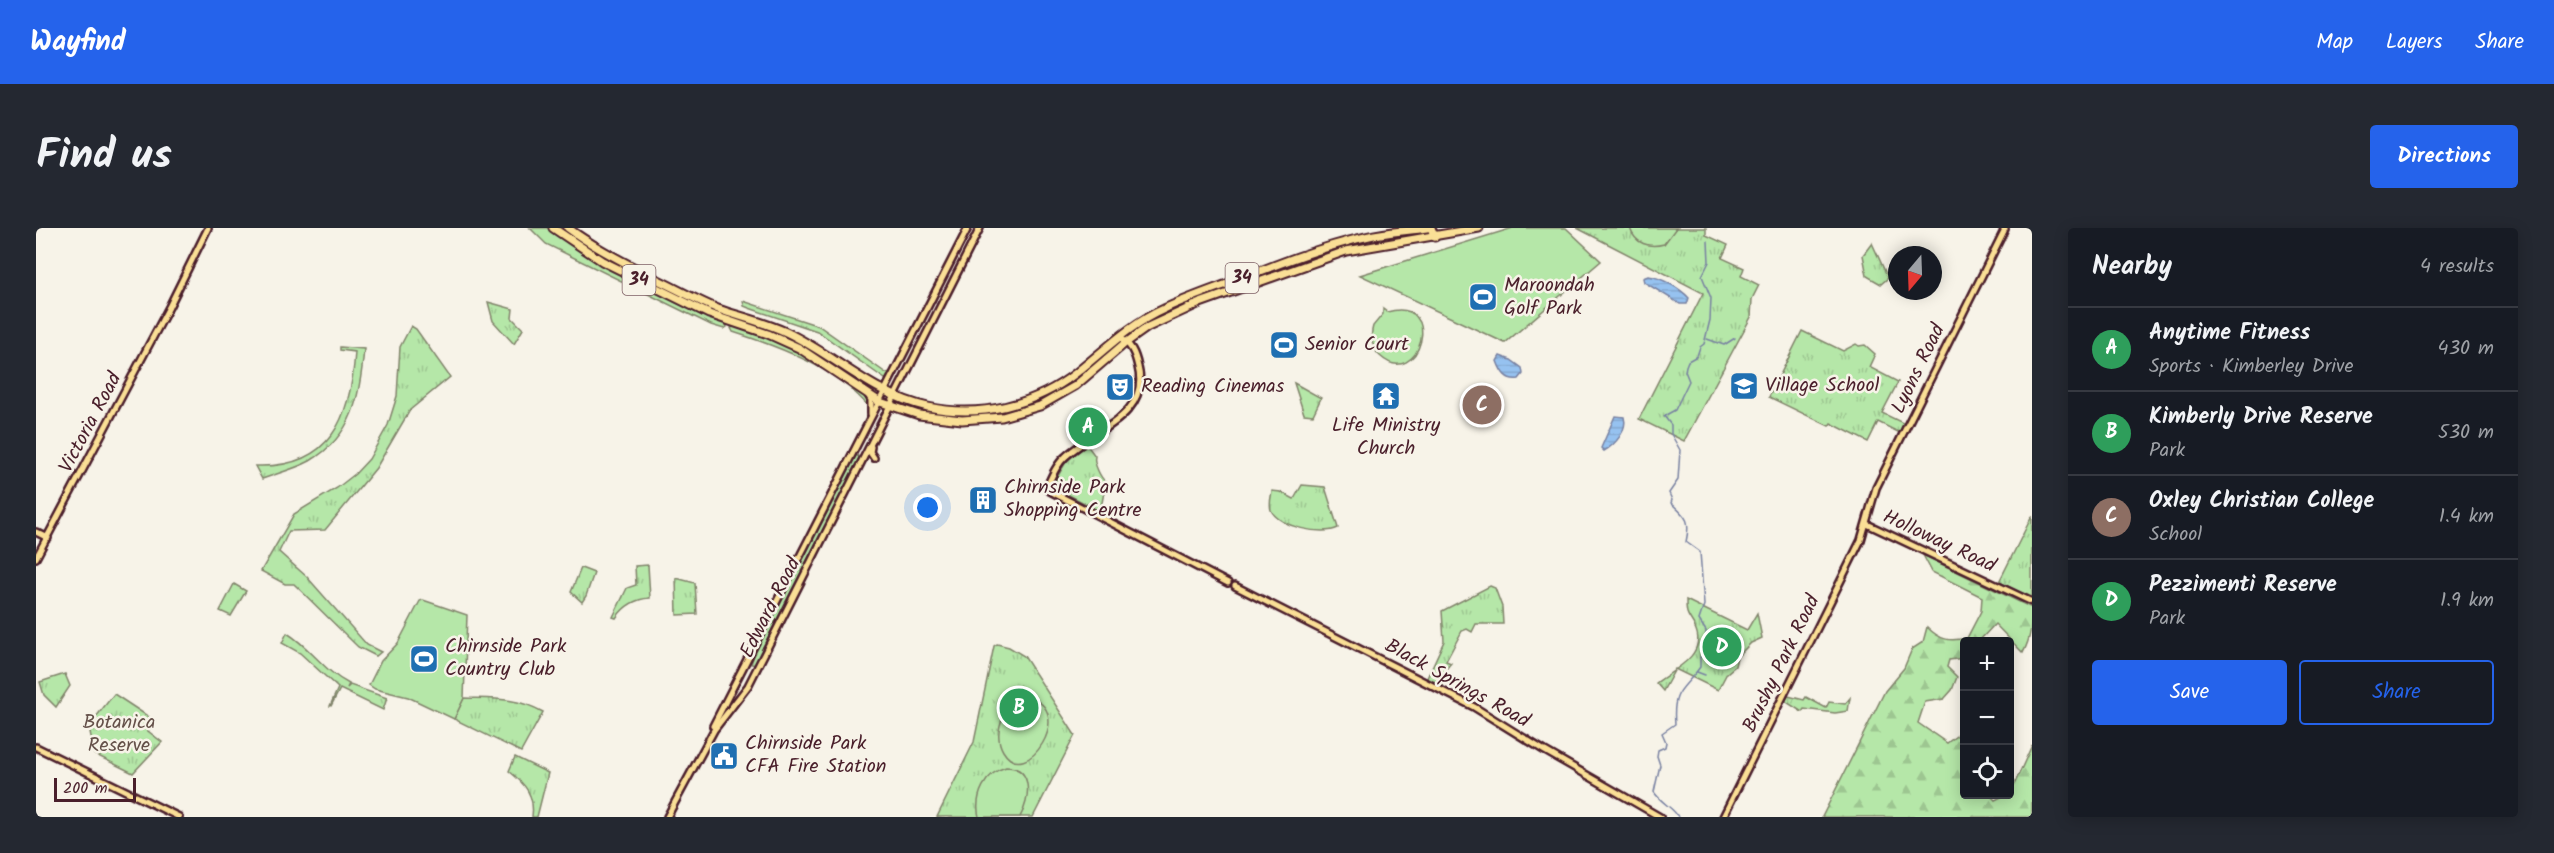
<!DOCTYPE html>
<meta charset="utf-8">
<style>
body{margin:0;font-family:Kalam,sans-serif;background:#242831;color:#f1f3f6}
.controls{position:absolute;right:18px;bottom:18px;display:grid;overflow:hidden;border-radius:6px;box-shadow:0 3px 15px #0003}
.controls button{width:54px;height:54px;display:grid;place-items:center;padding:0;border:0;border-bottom:2px solid #363941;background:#171b24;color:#f1f3f6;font:30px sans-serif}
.compass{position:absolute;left:1852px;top:18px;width:54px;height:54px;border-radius:50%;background:#171b24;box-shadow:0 3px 15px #0003;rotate:199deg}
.scale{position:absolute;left:18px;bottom:15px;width:82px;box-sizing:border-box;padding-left:6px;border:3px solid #4a1f2b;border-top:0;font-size:16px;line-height:21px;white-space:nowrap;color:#4a1f2b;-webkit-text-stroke:4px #f7f3e8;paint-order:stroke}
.you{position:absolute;left:892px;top:280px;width:21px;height:21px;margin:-15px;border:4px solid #fff;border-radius:50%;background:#1a73e8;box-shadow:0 0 0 9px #1a73e833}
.badge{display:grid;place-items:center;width:39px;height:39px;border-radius:50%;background:#2563eb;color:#fff;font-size:20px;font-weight:700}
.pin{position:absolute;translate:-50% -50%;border:3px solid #fff;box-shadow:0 2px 6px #0006}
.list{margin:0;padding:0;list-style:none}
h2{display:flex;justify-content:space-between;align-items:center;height:78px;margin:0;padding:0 24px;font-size:26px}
h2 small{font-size:20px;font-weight:400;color:#9ea1a6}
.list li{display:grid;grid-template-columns:39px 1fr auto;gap:18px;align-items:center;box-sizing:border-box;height:84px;padding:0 24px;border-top:2px solid #363941}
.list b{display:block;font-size:22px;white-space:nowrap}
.list p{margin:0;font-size:20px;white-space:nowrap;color:#9ea1a6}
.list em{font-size:20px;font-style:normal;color:#9ea1a6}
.actions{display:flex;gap:12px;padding:18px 24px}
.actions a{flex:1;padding:14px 0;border:2px solid #2563eb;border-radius:6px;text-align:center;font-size:21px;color:#2563eb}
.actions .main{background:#2563eb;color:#fff}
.icon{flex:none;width:33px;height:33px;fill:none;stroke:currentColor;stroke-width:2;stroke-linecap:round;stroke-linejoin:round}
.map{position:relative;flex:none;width:1996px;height:589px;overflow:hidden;border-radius:6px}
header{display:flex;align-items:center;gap:36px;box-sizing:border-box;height:84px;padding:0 30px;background:#2563eb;color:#fff}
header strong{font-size:28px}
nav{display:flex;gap:33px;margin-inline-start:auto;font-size:21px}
.intro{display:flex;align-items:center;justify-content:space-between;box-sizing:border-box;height:144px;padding:0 36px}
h1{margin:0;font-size:42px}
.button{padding:15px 27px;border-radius:6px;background:#2563eb;color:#fff;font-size:21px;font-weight:700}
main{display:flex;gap:36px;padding:0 36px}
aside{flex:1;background:#171b24;border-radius:6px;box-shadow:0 3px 15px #0003}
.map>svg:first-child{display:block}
</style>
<header>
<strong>Wayfind</strong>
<nav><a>Map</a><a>Layers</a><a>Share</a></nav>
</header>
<div class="intro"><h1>Find us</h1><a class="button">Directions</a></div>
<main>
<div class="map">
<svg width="1996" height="589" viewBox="0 0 1996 589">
<defs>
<pattern id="forest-firs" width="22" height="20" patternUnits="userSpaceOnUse" patternTransform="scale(1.5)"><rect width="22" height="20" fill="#b5e7a8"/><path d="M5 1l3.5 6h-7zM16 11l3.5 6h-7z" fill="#9dc691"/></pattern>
<pattern id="park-tufts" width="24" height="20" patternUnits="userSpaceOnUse" patternTransform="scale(1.5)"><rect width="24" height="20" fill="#b5e7a8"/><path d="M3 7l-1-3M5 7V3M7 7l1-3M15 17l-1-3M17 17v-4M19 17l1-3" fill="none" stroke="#9dc691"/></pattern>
<pattern id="water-rules" width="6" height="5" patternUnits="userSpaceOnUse" patternTransform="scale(1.5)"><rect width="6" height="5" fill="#96c2f0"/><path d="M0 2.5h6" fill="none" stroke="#83a6ce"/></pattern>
</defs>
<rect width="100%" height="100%" fill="#f7f3e8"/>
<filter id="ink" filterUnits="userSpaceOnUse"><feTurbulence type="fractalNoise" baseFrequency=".0167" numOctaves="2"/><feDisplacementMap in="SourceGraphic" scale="12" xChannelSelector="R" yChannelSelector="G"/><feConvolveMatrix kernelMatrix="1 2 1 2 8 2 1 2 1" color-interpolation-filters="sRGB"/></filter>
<g filter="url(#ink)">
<!-- forest -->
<path fill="url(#forest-firs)" stroke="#80836a" stroke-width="1.5" d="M 1887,327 L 1996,380 C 1996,396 1995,410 1987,425 L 1959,396 L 1943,413 L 1928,413 L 1928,430 L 1913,432 L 1911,439 L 1921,449 L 1916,462 L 1908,471 L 1889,474 L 1882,495 L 1911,515 L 1928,502 L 1928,566 L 1954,567 L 1959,572 L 1969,567 L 1974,566 L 1996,517 L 1996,589 L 1786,589 L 1849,463 L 1868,440 L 1876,421 L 1887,414 L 1891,399 C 1904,412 1913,414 1931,410 L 1945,383 L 1946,369 L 1896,344 Z"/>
<!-- park -->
<g fill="url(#park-tufts)" stroke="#80836a" stroke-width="1.5">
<polygon points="1541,0 1670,0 1670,7 1692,17 1686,30 1708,40 1705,48 1723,57 1716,71 1715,89 1648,213 1603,191 1667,65"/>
<polygon points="1836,15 1852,50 1845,56 1831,48 1827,27"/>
<polygon points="707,73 783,98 850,145 855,144 852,150 849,151 781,103 713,80 708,78"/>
<polygon points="452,74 477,81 476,90 487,101 478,116 457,93"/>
<polygon points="375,98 380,101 414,149 374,182 340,240 289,302 253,303 243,324 271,349 331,417 345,424 340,428 322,419 258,356 249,356 225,343 258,286 301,260 319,246 333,231 352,197 361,168 364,119"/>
<polygon points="1766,103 1807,123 1820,116 1823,118 1829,117 1839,126 1833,139 1862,154 1846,185 1869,196 1864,205 1842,194 1832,214 1795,195 1793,198 1733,169"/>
<path d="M 304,119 L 328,121 C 324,167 318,207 274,233 C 259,241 242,245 226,251 L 219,238 C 295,241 315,189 319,124 L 304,122 Z"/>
<polygon points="1258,155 1285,170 1277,187 1268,186"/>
<path d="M 1051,217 L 1059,228 C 1057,235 1065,251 1070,254 L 1065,280 L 1067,285 L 1016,258 L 1030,234 Z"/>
<path d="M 1266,257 L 1289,259 L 1302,300 C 1287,308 1242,299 1235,282 C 1233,276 1235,269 1236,263 L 1245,264 L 1258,271 Z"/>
<polygon points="1996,288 1996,370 1963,354"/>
<path d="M 612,337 L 614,370 C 599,371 588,378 580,390 L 577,389 L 591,360 L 600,357 L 599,338 Z"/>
<polygon points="545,340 558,345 550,368 546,374 535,364"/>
<polygon points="640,350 659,355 661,386 641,387"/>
<polygon points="198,356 210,363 195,388 184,383"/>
<polygon points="1454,358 1459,360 1466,379 1467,396 1440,396 1436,404 1431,401 1426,403 1410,433 1415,435 1410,441 1407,458 1391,450 1408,413 1406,383"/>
<path d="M 1650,372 L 1711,402 L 1721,385 L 1726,410 L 1715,415 L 1701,429 L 1699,438 L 1691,445 L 1682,462 L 1639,441 L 1627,463 L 1620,455 C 1637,442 1670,428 1660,402 C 1654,386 1650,393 1650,372 Z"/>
<path d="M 251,405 C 274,419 289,444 313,456 L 311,460 L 314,457 L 351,470 L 347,482 L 304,461 L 295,478 L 294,478 L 302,460 L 264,425 L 246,415 Z"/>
<polygon points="961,416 973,419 988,428 1039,507 997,589 901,589 938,514 958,418"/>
<polygon points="29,446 34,458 20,479 8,467 4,454"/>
<polygon points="78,466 119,493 112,503 126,514 97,545 58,526 53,498"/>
<polygon points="1752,468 1768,472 1770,469 1790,480 1793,474 1809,476 1814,470 1812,483 1799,485 1768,481 1766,484 1749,473"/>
<path d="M 428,470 C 457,471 480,469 507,484 L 485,524 L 418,491 Z"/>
<path d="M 479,529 L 512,545 L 501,589 L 496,589 C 499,567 489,556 473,543 Z"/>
</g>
<!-- garden -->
<g fill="#b5e7a8" stroke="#80836a" stroke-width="1.5">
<polygon points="494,0 513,0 563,35 690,95 691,99 688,101 675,97 510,16"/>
<polygon points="1477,0 1530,0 1565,33 1469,115 1324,47"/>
<path d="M 1594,0 L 1640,0 L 1628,16 C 1613,20 1599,16 1594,0 Z"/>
<path d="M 1347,81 L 1351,84 C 1411,68 1383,164 1344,128 C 1336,121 1334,108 1337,98 L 1347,86 Z"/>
<path d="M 699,98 L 728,107 L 769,125 L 832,170 L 835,178 L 832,178 C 800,140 744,119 697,104 L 695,100 Z"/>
<polygon points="820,227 825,230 721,437 715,436 721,418"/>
<polygon points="387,372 431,387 428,470 418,491 372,469 339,461 333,457 345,433 362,415 384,373"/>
<path d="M 993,470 C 1041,481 990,562 967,523 C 955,503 970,472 993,470 Z"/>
<path d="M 970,539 C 998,539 994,572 984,589 L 943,589 C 938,568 949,545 970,539 Z"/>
</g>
<!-- water -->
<g fill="url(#water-rules)" stroke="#7881a1" stroke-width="1.5">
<path d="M 1612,48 C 1625,49 1645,61 1653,70 L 1651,76 L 1644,76 L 1608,54 L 1607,50 Z"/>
<path d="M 1464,128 L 1475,132 L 1486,140 L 1487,146 L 1483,151 C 1470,153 1465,144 1461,133 Z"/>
<path d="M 1579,188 L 1588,189 C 1592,202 1579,217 1568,223 L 1565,220 Z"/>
</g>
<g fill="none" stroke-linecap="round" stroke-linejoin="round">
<!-- stream -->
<g stroke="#7881a1" stroke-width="1.5">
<polyline points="1671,111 1688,117 1699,110"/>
<polyline points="1661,444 1669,447"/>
<path d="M 1642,589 C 1639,581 1625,575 1618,564 L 1624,537 L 1621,528 L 1622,522 L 1629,519 L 1630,514 L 1626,505 L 1639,496 C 1636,461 1647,463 1664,439 L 1664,429 L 1670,422 L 1670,403 L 1663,392 L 1668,377 L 1664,324 L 1650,314 C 1655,291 1650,289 1635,275 L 1636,272 L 1633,265 L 1642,252 L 1644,222 L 1635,206 L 1635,197 L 1628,188 L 1639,182 L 1653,153 L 1649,143 L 1650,138 L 1652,133 L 1661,128 L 1664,119 L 1668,116 L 1674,92 L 1675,70 L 1666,48 L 1673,34 L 1672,13"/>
</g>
<!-- major casing -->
<g stroke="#4a1f2b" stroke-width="10">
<g id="major">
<path d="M 1083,109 C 1095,116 1099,125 1102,139 C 1115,188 1056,203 1029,229 C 1020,237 1015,250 1010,261 L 1192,355"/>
<polyline points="832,167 835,172 835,186"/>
<polyline points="835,219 834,224 838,230"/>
<polyline points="1831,296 1996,374"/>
<polyline points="0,304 12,310"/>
<polyline points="0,330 133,79 172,0"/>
<polyline points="1199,358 1438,479 1509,523 1624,589"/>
<polyline points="677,498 932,0"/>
<polyline points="0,519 143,589"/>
<polyline points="631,589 678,502 712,458 944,0"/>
<polyline points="1687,589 1825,312 1840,260 1969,1 1967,0"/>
</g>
</g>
<!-- highway casing -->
<g stroke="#4a1f2b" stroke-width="11">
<g id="highway">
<polyline points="517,0 566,33 673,86 732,106 763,120 844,174 883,187 926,192 966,189 1004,178 1039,158 1088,116 1112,99 1164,75 1310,23 1443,0"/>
<path d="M 532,0 C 559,20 588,34 618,50 C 639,60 660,72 682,81 C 705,89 728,94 750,104 C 799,127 837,167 892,179 C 943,190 998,178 1040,145 C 1069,122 1094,96 1128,81 C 1151,70 1175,62 1199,53 C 1241,36 1285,19 1329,9 C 1349,4 1370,3 1391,0"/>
<polyline points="1395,0 1399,9"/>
</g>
</g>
<!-- major -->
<use href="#major" stroke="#fadf96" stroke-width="5"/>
<!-- highway -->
<use href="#highway" stroke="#fadf96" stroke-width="7"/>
</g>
</g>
<!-- icons -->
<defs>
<g id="stadium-square" transform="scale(1.5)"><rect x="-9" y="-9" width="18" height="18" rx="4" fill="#1f6fb2" stroke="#f7f3e8"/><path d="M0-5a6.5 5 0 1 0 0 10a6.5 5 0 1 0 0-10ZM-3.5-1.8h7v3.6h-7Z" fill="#fff"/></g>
<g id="school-square" transform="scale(1.5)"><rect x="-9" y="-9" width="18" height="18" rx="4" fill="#1f6fb2" stroke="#f7f3e8"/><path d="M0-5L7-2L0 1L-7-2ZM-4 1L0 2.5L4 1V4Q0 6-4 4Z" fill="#fff"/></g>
<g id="theatre-square" transform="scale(1.5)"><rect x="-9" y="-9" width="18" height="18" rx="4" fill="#1f6fb2" stroke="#f7f3e8"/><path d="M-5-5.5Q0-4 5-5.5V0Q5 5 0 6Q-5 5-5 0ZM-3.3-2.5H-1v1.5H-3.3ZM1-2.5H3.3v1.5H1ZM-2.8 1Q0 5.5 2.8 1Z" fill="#fff"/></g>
<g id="temple-square" transform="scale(1.5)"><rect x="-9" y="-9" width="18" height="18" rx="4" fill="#1f6fb2" stroke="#f7f3e8"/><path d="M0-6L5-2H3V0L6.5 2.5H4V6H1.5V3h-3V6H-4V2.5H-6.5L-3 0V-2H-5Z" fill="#fff"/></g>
<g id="building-square" transform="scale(1.5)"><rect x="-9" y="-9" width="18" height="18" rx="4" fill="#1f6fb2" stroke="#f7f3e8"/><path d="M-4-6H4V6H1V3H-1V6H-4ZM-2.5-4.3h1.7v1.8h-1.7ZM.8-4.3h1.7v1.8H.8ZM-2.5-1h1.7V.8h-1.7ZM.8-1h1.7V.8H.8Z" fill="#fff"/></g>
<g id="civic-square" transform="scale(1.5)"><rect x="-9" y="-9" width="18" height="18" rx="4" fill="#1f6fb2" stroke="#f7f3e8"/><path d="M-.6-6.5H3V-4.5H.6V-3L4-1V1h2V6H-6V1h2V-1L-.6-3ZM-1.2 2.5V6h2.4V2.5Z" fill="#fff"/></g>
</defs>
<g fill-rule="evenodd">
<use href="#stadium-square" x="1447" y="69"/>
<use href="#stadium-square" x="1248" y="117"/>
<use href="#school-square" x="1708" y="158"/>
<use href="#theatre-square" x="1084" y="159"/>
<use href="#temple-square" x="1350" y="168"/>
<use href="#building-square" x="947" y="272"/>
<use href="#stadium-square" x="388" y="431"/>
<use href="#civic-square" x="688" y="528"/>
</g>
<g text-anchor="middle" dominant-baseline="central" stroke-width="5" stroke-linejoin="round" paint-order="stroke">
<!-- shield labels -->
<g fill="#f7f3e8" stroke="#7e5f64" stroke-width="1.5">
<rect x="1189.5" y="35" width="33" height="30" rx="4.5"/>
<rect x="586.5" y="37" width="33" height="30" rx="4.5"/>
</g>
<g font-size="18" font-weight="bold" fill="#4a1f2b">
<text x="1206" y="50">34</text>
<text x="603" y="52">34</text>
</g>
<!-- poi labels -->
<g font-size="20" fill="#4a1f2b" stroke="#f7f3e8" text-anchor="start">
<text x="1468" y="58">Maroondah<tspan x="1468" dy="23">Golf Park</tspan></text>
<text x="1269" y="117">Senior Court</text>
<text x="1729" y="158">Village School</text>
<text x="1105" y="159">Reading Cinemas</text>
<text x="1350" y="198" text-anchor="middle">Life Ministry<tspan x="1350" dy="23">Church</tspan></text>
<text x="968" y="260">Chirnside Park<tspan x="968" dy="23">Shopping Centre</tspan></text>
<text x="409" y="419">Chirnside Park<tspan x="409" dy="23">Country Club</tspan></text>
<text x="709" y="516">Chirnside Park<tspan x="709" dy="23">CFA Fire Station</tspan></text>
</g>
<!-- street labels -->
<g font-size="20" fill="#4a1f2b" stroke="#f7f3e8">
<text transform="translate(1883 141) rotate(-64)">Lyons Road</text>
<text transform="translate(55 195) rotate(-62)">Victoria Road</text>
<text transform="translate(1903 314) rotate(25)">Holloway Road</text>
<text transform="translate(735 380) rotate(-63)">Edward Road</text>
<text transform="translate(1746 436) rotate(-64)">Brushy Park Road</text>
<text transform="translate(1421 456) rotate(29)">Black Springs Road</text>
</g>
<!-- park labels -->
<g font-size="20" fill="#65514a" stroke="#f7f3e8">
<text x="83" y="495">Botanica<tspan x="83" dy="23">Reserve</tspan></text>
</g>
</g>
</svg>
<div class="controls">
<button>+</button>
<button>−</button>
<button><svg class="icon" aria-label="locate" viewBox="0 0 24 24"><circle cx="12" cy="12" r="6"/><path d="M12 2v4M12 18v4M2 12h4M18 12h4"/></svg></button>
</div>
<svg class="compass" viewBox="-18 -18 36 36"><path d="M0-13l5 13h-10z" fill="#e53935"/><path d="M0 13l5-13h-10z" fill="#9ea1a6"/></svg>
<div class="scale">200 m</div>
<div class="you"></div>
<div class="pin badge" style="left:1052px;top:199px;background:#2e9e5b">A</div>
<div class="pin badge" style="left:983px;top:480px;background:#2e9e5b">B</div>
<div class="pin badge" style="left:1446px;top:177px;background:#8d6e63">C</div>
<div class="pin badge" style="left:1686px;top:419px;background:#2e9e5b">D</div>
</div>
<aside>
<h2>Nearby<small>4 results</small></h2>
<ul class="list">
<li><span class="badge" style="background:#2e9e5b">A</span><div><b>Anytime Fitness</b><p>Sports · Kimberley Drive</p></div><em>430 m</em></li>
<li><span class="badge" style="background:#2e9e5b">B</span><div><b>Kimberly Drive Reserve</b><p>Park</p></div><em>530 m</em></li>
<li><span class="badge" style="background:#8d6e63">C</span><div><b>Oxley Christian College</b><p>School</p></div><em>1.4 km</em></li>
<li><span class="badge" style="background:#2e9e5b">D</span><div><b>Pezzimenti Reserve</b><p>Park</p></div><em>1.9 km</em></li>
</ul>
<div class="actions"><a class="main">Save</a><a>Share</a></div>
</aside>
</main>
